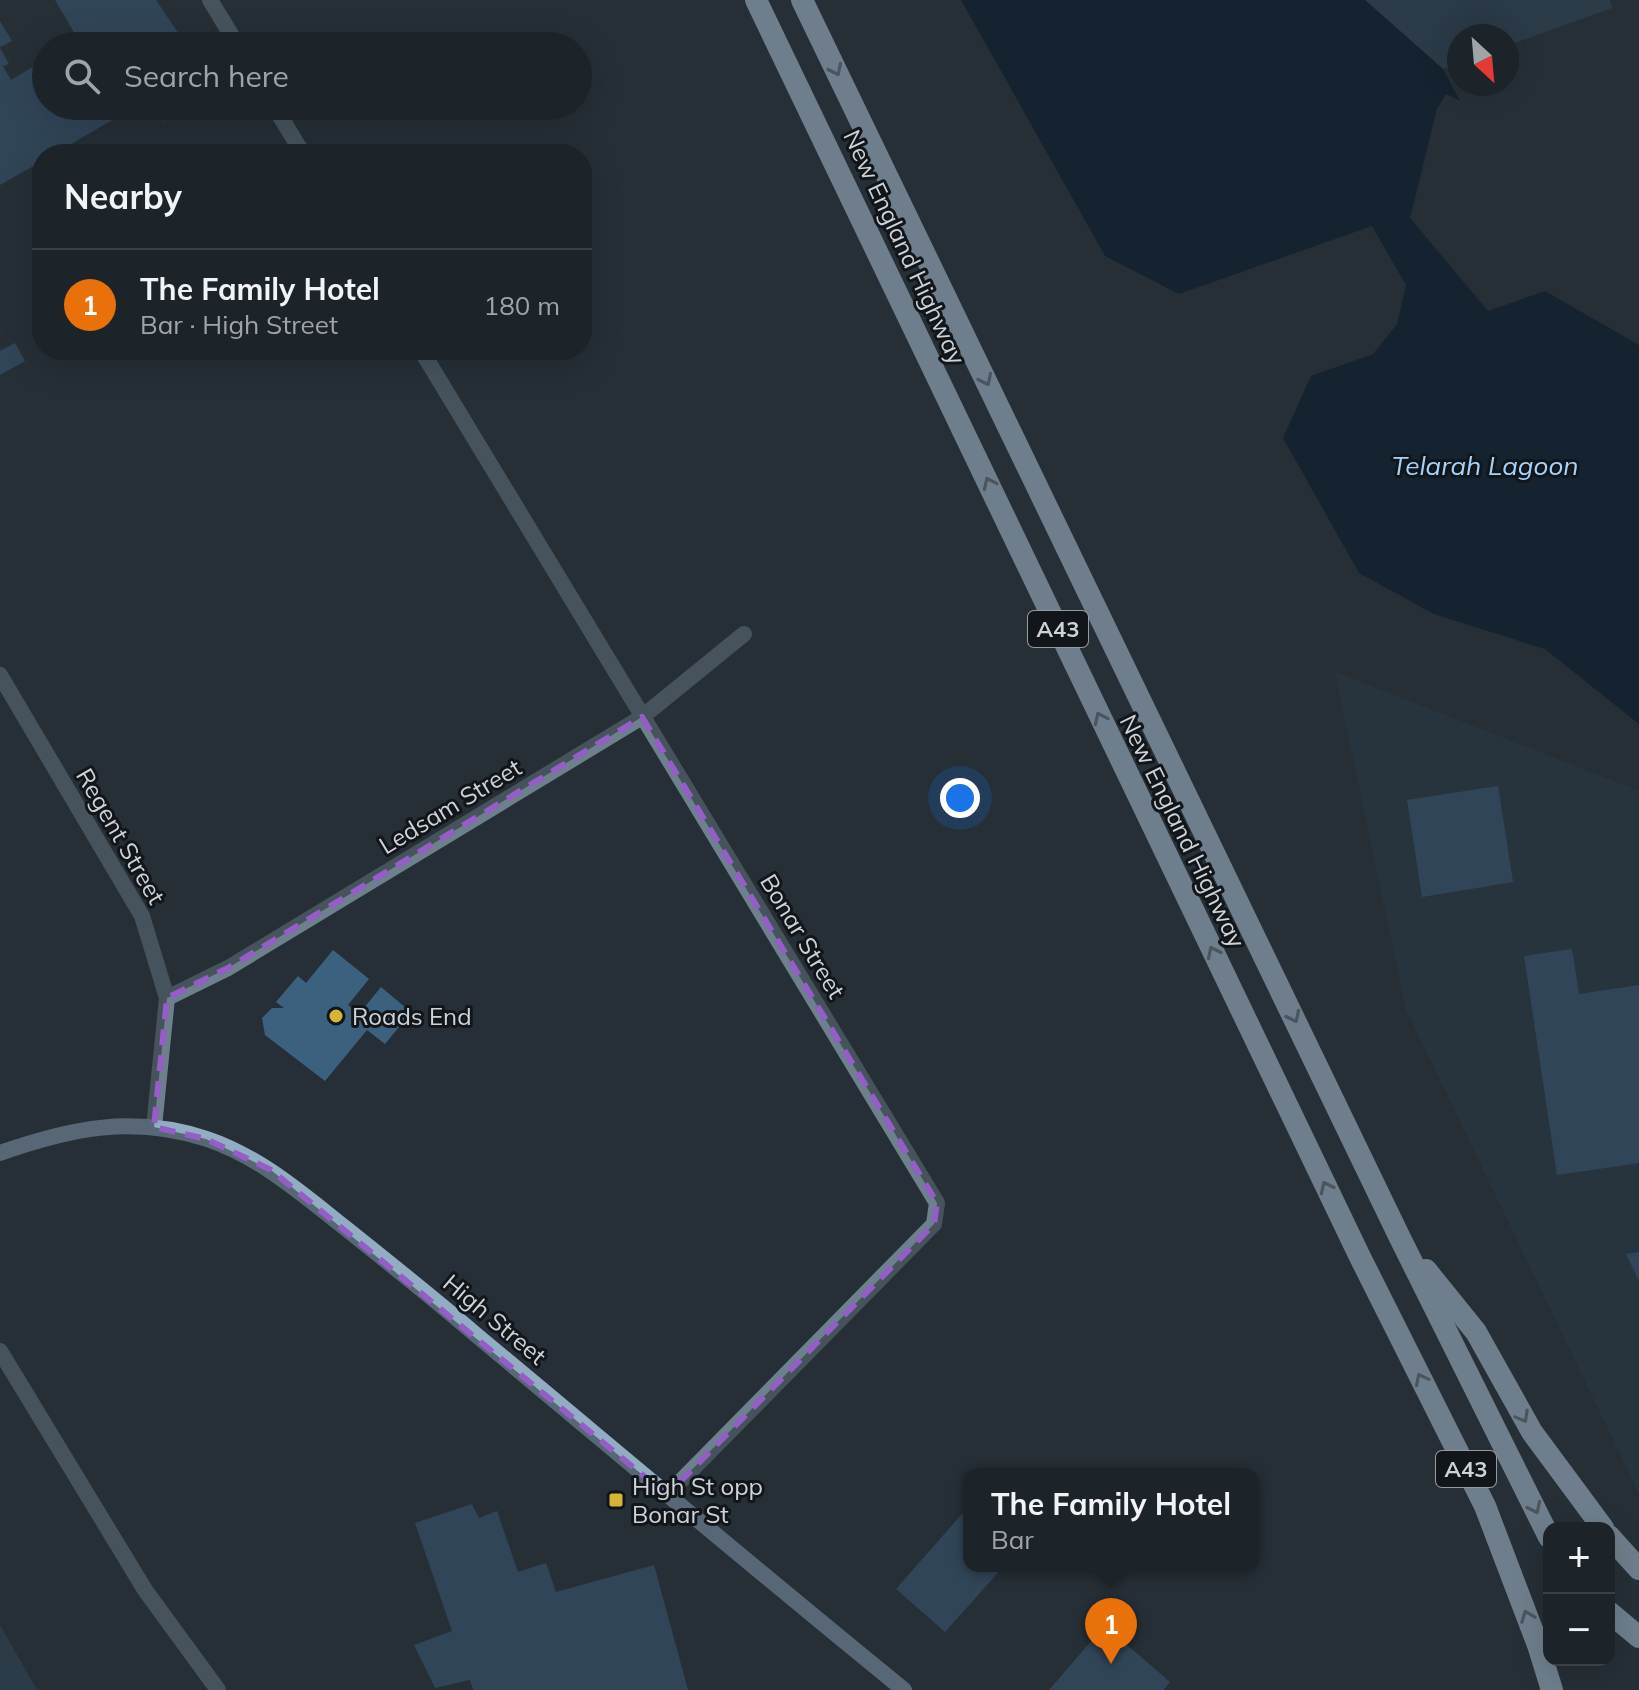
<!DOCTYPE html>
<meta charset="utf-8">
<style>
body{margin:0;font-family:Mulish,sans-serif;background:#292f35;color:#f1f3f6}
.controls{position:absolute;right:24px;bottom:24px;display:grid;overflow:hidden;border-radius:16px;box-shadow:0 8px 32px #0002}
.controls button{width:72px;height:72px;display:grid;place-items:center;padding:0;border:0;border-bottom:2px solid #3a4046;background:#1c2329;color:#f1f3f6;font:40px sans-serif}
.compass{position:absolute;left:1447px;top:24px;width:72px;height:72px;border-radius:50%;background:#1c2329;box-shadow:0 8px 32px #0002;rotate:154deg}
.you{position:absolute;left:960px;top:798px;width:28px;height:28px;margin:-20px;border:6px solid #fff;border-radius:50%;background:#1a73e8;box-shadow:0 0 0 12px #1a73e833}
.badge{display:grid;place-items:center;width:52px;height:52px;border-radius:50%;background:#8c9099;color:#fff;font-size:26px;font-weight:700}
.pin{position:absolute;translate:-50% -66px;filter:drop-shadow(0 2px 4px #0008)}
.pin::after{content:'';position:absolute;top:42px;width:28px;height:24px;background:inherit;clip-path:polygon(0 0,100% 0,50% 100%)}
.popup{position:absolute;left:963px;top:1468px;width:296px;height:104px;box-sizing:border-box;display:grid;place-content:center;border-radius:16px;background:#1c2329;filter:drop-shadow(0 2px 6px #0005);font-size:26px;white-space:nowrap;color:#a0a4a8}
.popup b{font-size:30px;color:#f1f3f6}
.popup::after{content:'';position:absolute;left:50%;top:100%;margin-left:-16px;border:16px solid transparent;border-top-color:#1c2329}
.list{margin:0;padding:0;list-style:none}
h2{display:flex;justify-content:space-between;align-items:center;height:104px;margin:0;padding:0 32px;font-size:34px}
h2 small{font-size:26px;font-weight:400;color:#a0a4a8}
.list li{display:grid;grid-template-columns:52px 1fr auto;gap:24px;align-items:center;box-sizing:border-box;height:112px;padding:0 32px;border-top:2px solid #3a4046}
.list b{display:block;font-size:30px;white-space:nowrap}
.list p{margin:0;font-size:26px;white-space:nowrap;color:#a0a4a8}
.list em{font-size:26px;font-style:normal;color:#a0a4a8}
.icon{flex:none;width:44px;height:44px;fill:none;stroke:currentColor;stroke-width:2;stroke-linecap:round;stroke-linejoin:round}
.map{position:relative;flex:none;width:1639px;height:1690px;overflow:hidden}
.search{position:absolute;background:#1c2329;box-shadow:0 8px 32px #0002;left:32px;top:32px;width:560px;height:88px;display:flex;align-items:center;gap:20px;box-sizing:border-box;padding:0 28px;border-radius:44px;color:#a0a4a8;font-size:30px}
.panel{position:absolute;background:#1c2329;box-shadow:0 8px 32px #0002;left:32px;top:144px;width:560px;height:216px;border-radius:32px}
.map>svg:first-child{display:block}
</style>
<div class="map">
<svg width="1639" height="1690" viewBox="0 0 1639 1690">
<rect width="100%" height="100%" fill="#262f37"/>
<!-- built -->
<polygon fill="#2b3a46" points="1335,672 1639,791 1639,1493 1406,1009"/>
<!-- green -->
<g fill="#314a5e">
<polygon points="1365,0 1610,0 1612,8 1507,46 1507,36 1459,36 1459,63 1443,69"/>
<polygon points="0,1625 37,1690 0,1690"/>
</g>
<!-- water -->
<polygon fill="#001327" points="961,0 1365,0 1443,69 1460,101 1446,94 1437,109 1410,218 1488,311 1545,291 1639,345 1639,724 1545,649 1434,614 1359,573 1283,438 1311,376 1373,354 1397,324 1406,285 1372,226 1179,294 1105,256"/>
<!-- building -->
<g fill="#3c617f">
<polygon points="55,0 156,0 187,46 67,46 78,39"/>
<polygon points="0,21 12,41 0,47"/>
<polygon points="0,48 9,64 3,66 11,80 46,59 46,106 136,106 54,154 42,154 42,161 0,185"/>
<polygon points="154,106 189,106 163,121"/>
<polygon points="15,343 25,361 0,375 0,351"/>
<polygon points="1498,786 1513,882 1422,897 1407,800"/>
<polygon points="1572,949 1579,994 1639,985 1639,1163 1557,1175 1524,956"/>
<polygon points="333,950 369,979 348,1005 359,1014 381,987 411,1012 385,1044 367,1030 325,1081 265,1035 262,1018 272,1008 284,1008 276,1002 298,976 306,983"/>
<polygon points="1639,1252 1639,1281 1626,1254"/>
<polygon points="472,1504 479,1518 497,1511 518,1572 546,1563 556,1592 654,1565 688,1690 473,1690 470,1680 435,1688 414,1645 452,1631 415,1523"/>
<polygon points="969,1506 969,1566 1004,1566 945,1632 896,1589"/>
<polygon points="1112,1632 1170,1682 1164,1690 1049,1690 1093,1639 1101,1645"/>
</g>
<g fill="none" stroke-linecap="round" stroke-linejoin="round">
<!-- service -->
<polyline stroke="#6e7f8d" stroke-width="16" points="0,1351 145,1590 218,1690"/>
<!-- minor -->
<g stroke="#6e7f8d" stroke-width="16">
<polyline points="210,0 238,46"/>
<polyline points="274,106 303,154"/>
<polyline points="421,350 937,1203 934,1224 667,1495"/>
<polyline points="0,675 142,916 167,998 154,1127"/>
<polyline points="167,998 228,968 642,717 744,634"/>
</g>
<!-- secondary -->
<path stroke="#92acc3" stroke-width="16" d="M 0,1153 C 71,1128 133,1115 207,1139 C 260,1157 301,1193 344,1227 C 388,1262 432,1297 475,1334 C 618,1453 760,1573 904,1690"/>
<!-- trunk -->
<g stroke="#c6def4" stroke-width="22">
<polyline points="756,0 1360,1257 1485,1506 1538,1645 1552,1690"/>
<polyline points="802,0 1400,1238 1549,1537"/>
<polyline points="1426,1270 1476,1332 1532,1432 1603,1528"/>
<polyline points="1609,1536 1639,1569"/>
<polyline points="1609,1612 1639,1637"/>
</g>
</g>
<!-- one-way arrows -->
<defs><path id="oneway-chevron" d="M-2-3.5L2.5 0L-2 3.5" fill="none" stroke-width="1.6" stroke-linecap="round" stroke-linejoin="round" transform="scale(2)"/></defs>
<g stroke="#758492">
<use href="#oneway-chevron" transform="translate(836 70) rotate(64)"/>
<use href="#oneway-chevron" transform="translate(986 380) rotate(64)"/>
<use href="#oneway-chevron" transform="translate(989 483) rotate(-115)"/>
<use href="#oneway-chevron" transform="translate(1100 718) rotate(-115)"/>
<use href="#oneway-chevron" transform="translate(1213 952) rotate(-116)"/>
<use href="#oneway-chevron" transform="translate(1294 1017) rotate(64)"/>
<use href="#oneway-chevron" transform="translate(1326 1187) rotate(-116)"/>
<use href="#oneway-chevron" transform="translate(1421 1379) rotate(-117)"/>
<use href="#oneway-chevron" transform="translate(1523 1417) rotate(61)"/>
<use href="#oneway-chevron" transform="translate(1535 1508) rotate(64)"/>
<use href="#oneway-chevron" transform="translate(1527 1616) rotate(-111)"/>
</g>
<!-- marked area -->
<path d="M0 0H1639V1690H0ZM 642,717 L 937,1203 L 934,1224 L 667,1495 L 271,1170 L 206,1139 L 154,1127 L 167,998 L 228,968 Z" fill="#262f37" fill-opacity=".55" fill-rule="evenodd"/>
<path fill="none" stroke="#945ec6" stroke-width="6" stroke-dasharray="16 10" stroke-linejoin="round" d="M 642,717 L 937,1203 L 934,1224 L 667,1495 L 271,1170 L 206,1139 L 154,1127 L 167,998 L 228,968 Z"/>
<!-- markers -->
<g fill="#d5b534" stroke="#12161a" stroke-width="3">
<circle cx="336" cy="1016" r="8"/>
<rect x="608" y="1492" width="16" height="16" rx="4"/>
</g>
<g text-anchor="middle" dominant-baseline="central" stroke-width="6" stroke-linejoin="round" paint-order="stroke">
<!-- shield labels -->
<g fill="#12161a" stroke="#959a9f" stroke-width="2">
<rect x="1028" y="611" width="60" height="36" rx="6"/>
<rect x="1436" y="1451" width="60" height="36" rx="6"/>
</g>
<g font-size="22" font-weight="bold" fill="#cdd3d8">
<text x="1058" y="629">A43</text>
<text x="1466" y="1469">A43</text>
</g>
<!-- street labels -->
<g font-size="24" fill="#cdd3d8" stroke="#12161a">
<text transform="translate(905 247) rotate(65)">New England Highway</text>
<text transform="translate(450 806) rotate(-31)">Ledsam Street</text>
<text transform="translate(1183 831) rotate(64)">New England Highway</text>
<text transform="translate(121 836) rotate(60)">Regent Street</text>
<text transform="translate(803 936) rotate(59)">Bonar Street</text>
<text transform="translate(495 1319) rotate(40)">High Street</text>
</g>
<!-- poi labels -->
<g font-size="24" fill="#cdd3d8" stroke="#12161a" text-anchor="start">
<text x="352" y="1016">Roads End</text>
<text x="632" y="1486">High St opp<tspan x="632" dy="28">Bonar St</tspan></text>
</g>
<!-- water labels -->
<g font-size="26" font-style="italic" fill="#a4d4fd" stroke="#12161a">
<text x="1485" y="465">Telarah Lagoon</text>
</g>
</g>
</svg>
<div class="controls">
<button>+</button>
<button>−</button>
</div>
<svg class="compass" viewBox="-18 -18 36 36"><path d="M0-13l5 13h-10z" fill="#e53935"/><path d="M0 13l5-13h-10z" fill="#a0a4a8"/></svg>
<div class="you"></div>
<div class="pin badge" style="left:1111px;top:1664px;background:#e8710a">1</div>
<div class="popup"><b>The Family Hotel</b>Bar</div>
<div class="search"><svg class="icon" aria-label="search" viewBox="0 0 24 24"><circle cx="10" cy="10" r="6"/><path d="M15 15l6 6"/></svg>Search here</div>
<section class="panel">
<h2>Nearby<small></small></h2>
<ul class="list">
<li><span class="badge" style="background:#e8710a">1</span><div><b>The Family Hotel</b><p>Bar · High Street</p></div><em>180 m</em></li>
</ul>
</section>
</div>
